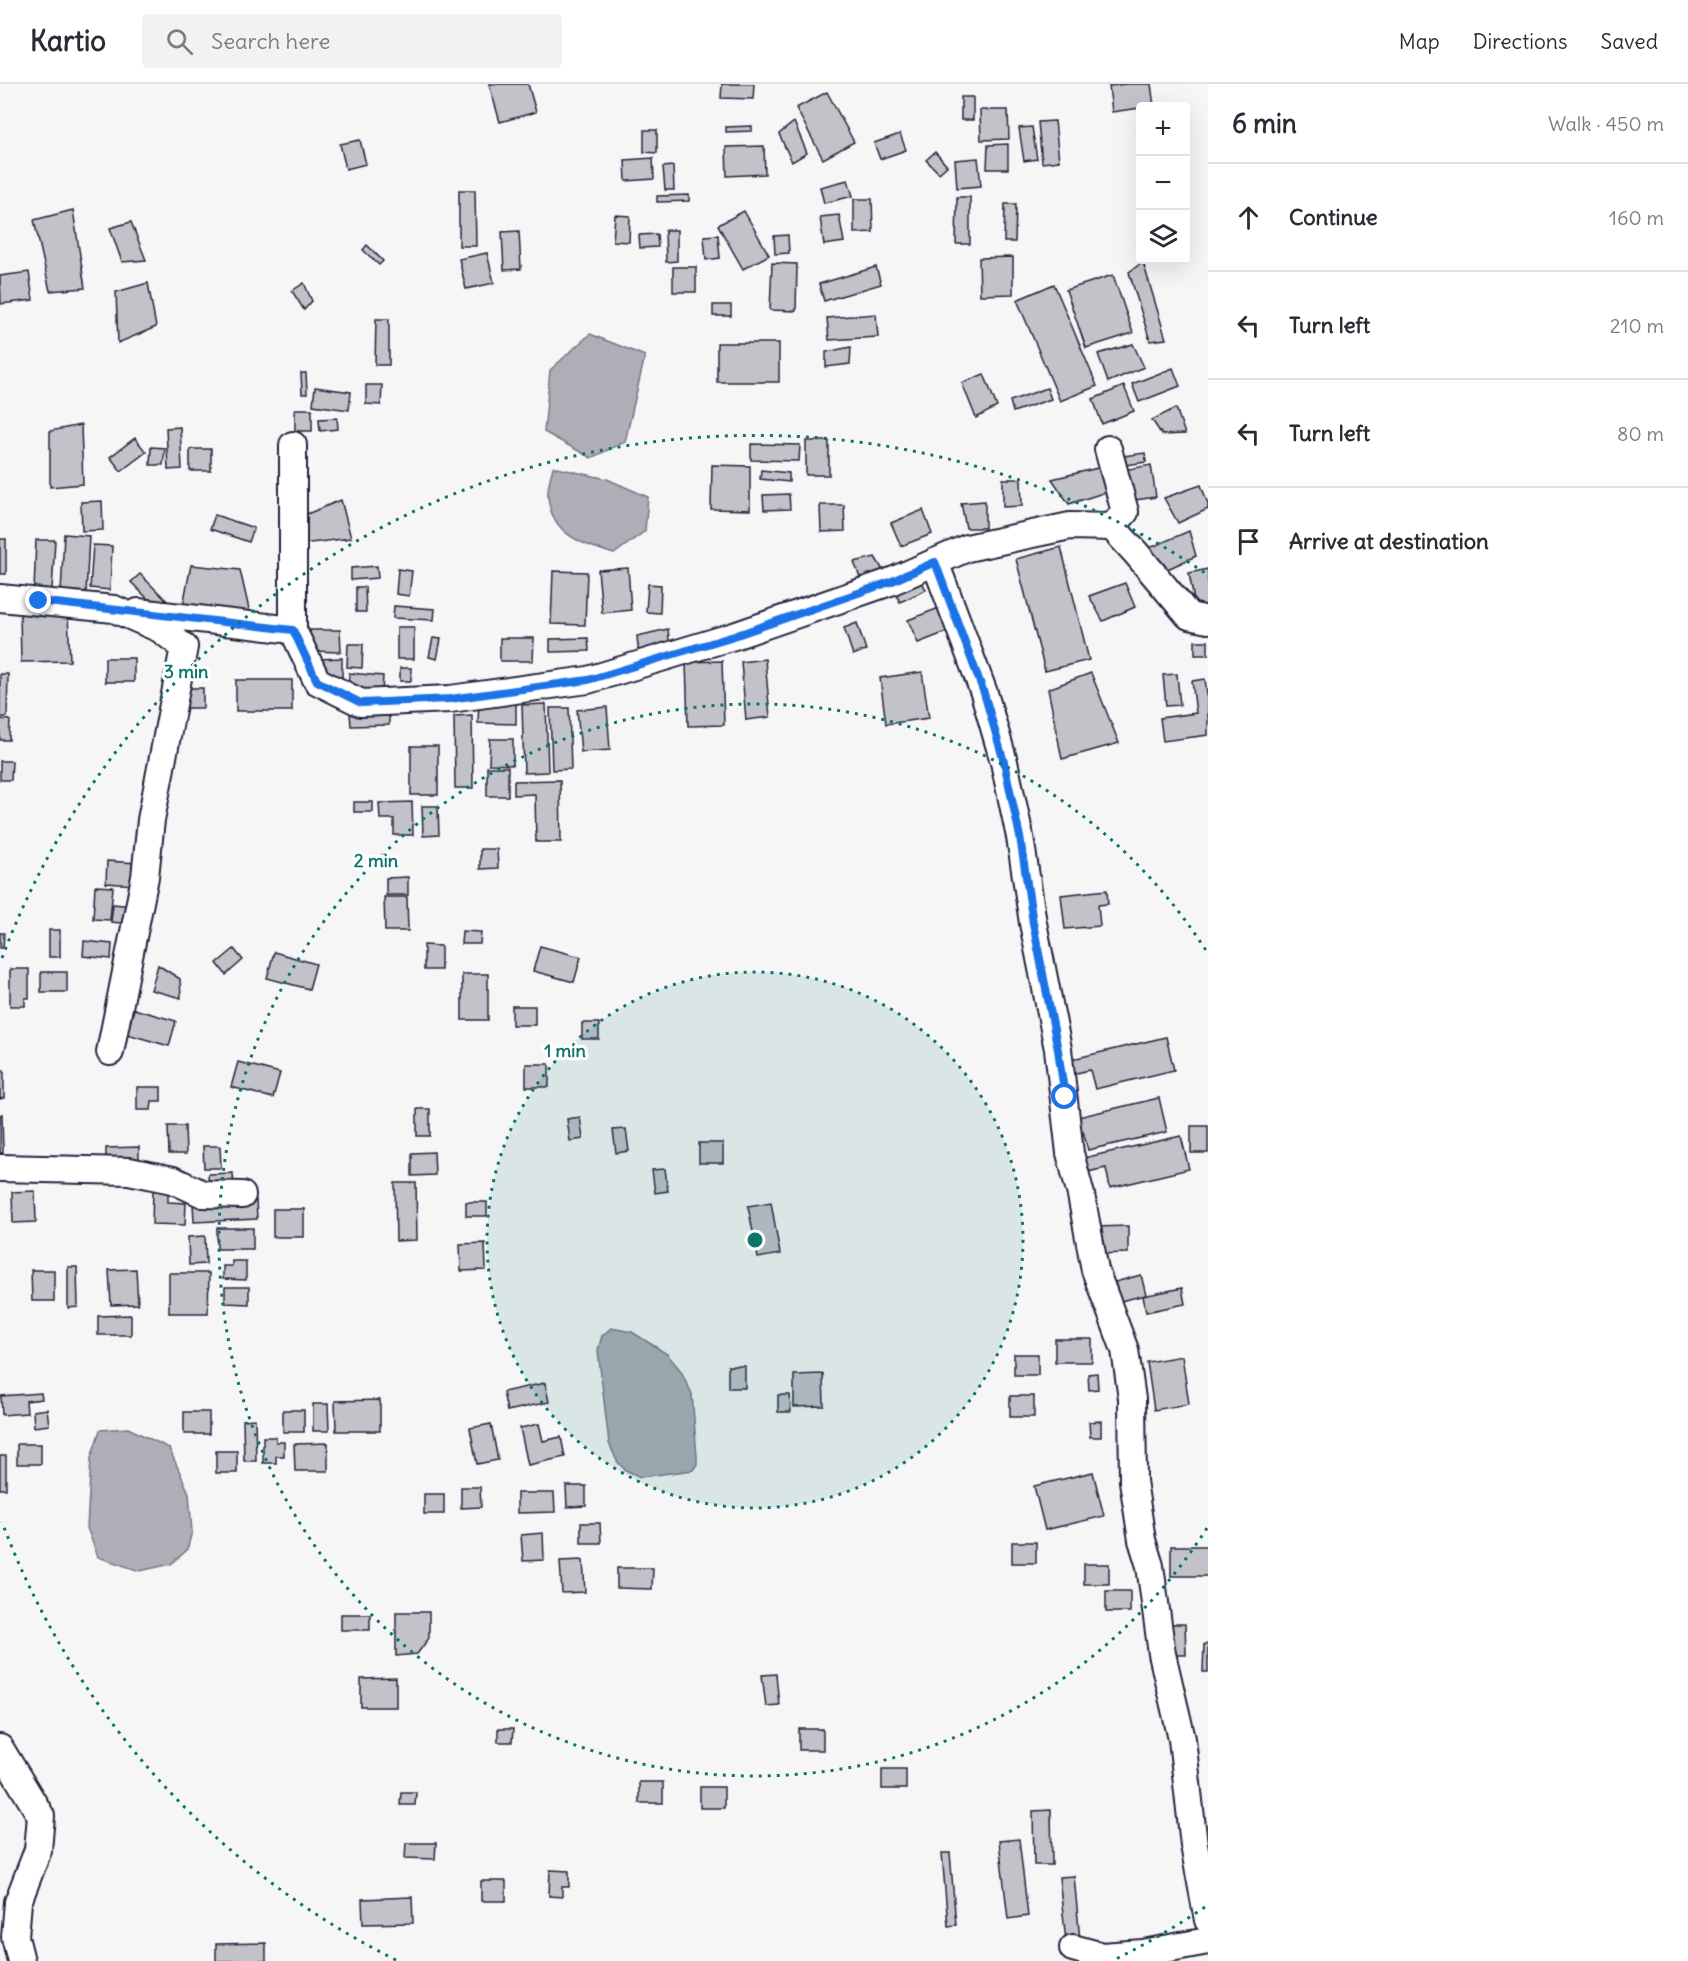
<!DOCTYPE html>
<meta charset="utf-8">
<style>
body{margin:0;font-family:Delius,sans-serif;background:#f2f2f3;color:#2b2b33}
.controls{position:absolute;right:18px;top:18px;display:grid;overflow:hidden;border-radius:6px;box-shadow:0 6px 24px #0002}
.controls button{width:54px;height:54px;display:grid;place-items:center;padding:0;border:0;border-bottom:2px solid #e1e1e2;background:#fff;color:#2b2b33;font:30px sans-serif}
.stop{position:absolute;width:18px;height:18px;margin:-14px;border:4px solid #1a73e8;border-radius:50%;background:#fff}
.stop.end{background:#1a73e8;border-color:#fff;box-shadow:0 2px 6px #0008}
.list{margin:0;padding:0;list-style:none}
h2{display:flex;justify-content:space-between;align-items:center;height:78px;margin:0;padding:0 24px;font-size:26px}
h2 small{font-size:20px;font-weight:400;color:#7c7c81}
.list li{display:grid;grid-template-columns:39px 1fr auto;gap:18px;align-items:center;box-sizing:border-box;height:108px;padding:0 24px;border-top:2px solid #e1e1e2}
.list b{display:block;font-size:22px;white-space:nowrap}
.list em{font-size:20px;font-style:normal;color:#7c7c81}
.icon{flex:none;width:33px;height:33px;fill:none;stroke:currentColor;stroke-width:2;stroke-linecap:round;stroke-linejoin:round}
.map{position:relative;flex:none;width:1208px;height:1877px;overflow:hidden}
header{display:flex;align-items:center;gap:36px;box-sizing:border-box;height:84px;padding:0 30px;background:#fff;border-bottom:2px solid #e1e1e2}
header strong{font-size:28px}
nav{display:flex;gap:33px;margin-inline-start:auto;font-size:21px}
.search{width:420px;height:54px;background:#f2f2f3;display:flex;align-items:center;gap:15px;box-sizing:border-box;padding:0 21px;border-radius:6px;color:#7c7c81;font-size:22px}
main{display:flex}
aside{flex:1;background:#fff}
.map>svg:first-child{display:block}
</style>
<header>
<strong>Kartio</strong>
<div class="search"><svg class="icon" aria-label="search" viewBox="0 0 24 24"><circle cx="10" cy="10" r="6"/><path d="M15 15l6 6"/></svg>Search here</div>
<nav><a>Map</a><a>Directions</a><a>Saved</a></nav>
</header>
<main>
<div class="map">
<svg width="1208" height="1877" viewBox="0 0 1208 1877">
<rect width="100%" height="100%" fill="#f6f6f7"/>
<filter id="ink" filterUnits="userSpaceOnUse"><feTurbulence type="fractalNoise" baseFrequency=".0167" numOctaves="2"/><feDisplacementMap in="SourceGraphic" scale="12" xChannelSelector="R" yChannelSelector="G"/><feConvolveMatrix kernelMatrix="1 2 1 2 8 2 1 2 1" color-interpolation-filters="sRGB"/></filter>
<g filter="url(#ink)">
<!-- water -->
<g fill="#aeaeb7" stroke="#767685" stroke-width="1.5">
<polygon points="590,250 645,272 625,358 591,374 544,348 550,286"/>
<path d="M 553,383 L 607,395 L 648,413 L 645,447 L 614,470 C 582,460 551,451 548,412 C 547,403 551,392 553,383 Z"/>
<polygon points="611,1244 632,1248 667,1270 681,1287 692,1310 697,1373 697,1380 693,1386 640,1393 625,1386 617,1377 609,1359 598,1266 602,1252"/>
<polygon points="128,1344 169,1364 189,1409 192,1448 187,1466 171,1480 140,1487 98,1473 87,1444 91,1374 100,1346"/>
</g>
<!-- building -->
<g fill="#c2c2c9" stroke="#22223b" stroke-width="1.5">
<polygon points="489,0 528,0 536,28 500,38"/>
<polygon points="722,0 754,0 753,15 721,14"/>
<polygon points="1126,0 1151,0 1154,22 1140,22 1140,24 1112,28 1109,2"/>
<polygon points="827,8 854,58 823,75 796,24"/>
<rect x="961" y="13" width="12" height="23"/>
<polygon points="980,26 1008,26 1009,55 981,56"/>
<polygon points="1055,37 1059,77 1042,79 1038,38"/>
<polygon points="794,38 807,69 792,78 779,50"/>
<polygon points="752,42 752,47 726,48 726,43"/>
<polygon points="1032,43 1037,75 1024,77 1019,44"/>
<polygon points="644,46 657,46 657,69 644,68"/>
<polygon points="900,50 906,66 880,75 874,59"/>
<polygon points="360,56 366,80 346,85 340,60"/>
<polygon points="1008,60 1008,85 987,85 988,61"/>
<polygon points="764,62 765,90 727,92 726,63"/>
<polygon points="935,68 947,82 939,89 926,76"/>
<polygon points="653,74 654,95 626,97 625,76"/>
<polygon points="978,74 981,102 957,104 955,76"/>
<polygon points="673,82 674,106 665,106 663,83"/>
<polygon points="848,96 853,112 824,119 820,103"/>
<polygon points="459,106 475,106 476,162 459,162"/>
<polygon points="689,111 689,117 657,118 657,112"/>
<polygon points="957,113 970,113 970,160 956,160"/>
<polygon points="854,115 872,115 873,148 854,149"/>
<polygon points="1005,120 1016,120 1015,158 1004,158"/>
<polygon points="73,126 85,204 50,207 34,136"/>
<polygon points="744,127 769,171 743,185 718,141"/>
<polygon points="615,131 630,132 629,158 613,157"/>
<polygon points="839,131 844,158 824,161 820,133"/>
<polygon points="131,138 146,176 122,178 110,144"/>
<polygon points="665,146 677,146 677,177 666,178"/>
<polygon points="519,147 521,185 504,186 502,148"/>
<polygon points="657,150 658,163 640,164 639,151"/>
<polygon points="718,151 720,174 706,176 704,152"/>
<polygon points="788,151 789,169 775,170 774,152"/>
<polygon points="367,161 383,177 379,181 363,166"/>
<polygon points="487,169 494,199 466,205 459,175"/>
<polygon points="1013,173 1013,210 980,211 979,174"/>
<polygon points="1143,178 1166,255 1150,257 1129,188"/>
<polygon points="772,179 797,180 796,227 770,226"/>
<rect x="673" y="183" width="23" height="25"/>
<polygon points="876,183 881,200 824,217 819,200"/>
<polygon points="29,188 33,216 1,220 0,192"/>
<polygon points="1113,191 1133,249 1086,264 1066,206"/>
<polygon points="148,199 156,243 118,259 116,208"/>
<polygon points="304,199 312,217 304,226 292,207"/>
<polygon points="1054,200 1097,302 1060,317 1017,216"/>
<rect x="713" y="221" width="18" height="11"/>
<polygon points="876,230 878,253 829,256 827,234"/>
<polygon points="376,235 389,235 389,281 375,281"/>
<rect x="717" y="259" width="62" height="39"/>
<polygon points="1133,260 1144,283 1108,298 1098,270"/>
<polygon points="851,263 850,280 826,283 826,268"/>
<polygon points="1173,284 1180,302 1139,318 1132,300"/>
<polygon points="301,289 306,289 307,310 302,310"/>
<polygon points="984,290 997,323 976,334 962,299"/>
<polygon points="366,301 382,301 381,321 366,320"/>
<polygon points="1124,302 1134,327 1102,340 1093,315"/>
<polygon points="315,303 351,308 349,326 313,321"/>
<polygon points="1047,304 1051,315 1013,328 1010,317"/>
<polygon points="1176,324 1185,350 1162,351 1152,336"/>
<rect x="295" y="325" width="17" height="22"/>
<polygon points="337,334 338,345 320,347 319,335"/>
<polygon points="81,341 83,400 50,403 50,347"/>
<polygon points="180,343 182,385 168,386 166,344"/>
<polygon points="135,354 146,368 121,387 110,373"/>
<rect x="806" y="357" width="23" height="34"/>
<polygon points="751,360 800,361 799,377 751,376"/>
<polygon points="151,363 165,364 163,381 150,381"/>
<rect x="190" y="365" width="21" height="22"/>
<polygon points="1145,369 1146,378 1126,381 1124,372"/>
<polygon points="712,381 750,382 750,426 711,425"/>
<polygon points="1151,381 1156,413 1128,417 1123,386"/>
<polygon points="1098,384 1106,408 1069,420 1052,395"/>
<polygon points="761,386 789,389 789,398 760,395"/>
<polygon points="1003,395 1021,395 1022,422 1003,423"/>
<polygon points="1201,401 1208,420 1208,425 1178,439 1164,414"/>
<polygon points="789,410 790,425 764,426 763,411"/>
<polygon points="341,416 351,454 302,460 302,432"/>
<polygon points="102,417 103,446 82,447 81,418"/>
<polygon points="985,417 985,444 966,444 961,419"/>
<polygon points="820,421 844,421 845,447 821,448"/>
<polygon points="923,426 932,450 901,462 891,439"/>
<polygon points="215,431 254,444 249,458 210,445"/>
<polygon points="1189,447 1196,472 1163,487 1147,465"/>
<polygon points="64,450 89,452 86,510 61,509"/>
<rect x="0" y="455" width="6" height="35"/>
<polygon points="36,456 55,456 52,506 34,506"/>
<polygon points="93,461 112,462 110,506 90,504"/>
<polygon points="1061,463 1089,576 1045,587 1016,475"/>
<polygon points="875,473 886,491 862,499 854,478"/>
<polygon points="191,481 240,486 251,534 183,521"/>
<polygon points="377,482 378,494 351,496 351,484"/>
<polygon points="628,484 631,526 602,529 598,486"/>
<polygon points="398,485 412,487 409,512 396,510"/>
<polygon points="1208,485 1208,521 1195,522 1189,489"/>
<polygon points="553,487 587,488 585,541 551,540"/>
<polygon points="140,490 168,518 159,526 131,498"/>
<polygon points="922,498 926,506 900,518 896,510"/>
<polygon points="1125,499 1135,523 1103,537 1089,512"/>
<polygon points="648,500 661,501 660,529 646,528"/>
<polygon points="356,503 365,503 366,528 356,528"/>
<polygon points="394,522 435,525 434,536 393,534"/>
<polygon points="939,524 949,547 918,559 908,536"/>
<polygon points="68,528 70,577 21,578 20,529"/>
<polygon points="857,539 866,566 853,571 844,544"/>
<rect x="397" y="543" width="17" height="32"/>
<polygon points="668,545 670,566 639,573 637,552"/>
<polygon points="310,546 340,546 341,568 310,567"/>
<polygon points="433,554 441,555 437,575 429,573"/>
<polygon points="500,554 534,554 533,577 500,577"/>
<polygon points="588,554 589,567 550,568 550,555"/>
<rect x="1195" y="557" width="13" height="14"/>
<polygon points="348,560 363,560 362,584 347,583"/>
<rect x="105" y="574" width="29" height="24"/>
<polygon points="342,574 342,594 318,595 318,575"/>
<polygon points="765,575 770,633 746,636 741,578"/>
<polygon points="722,577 724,641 688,642 686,578"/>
<rect x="400" y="584" width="11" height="13"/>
<polygon points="922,588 929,634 886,640 880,594"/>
<polygon points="349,589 383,592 382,608 348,605"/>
<polygon points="1091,589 1119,659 1062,675 1048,605"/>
<polygon points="0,590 8,590 7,633 0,633"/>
<polygon points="1177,590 1180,621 1166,622 1163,591"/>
<polygon points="1205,595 1208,619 1208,651 1163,657 1160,634 1196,629 1192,597"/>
<rect x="236" y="596" width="56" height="31"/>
<rect x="185" y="604" width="18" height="20"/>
<polygon points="479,614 516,615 516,640 478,639"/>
<polygon points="546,620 548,688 524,689 522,621"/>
<polygon points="607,623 610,666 581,668 577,626"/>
<polygon points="550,624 569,624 571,685 552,686"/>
<polygon points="389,628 389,641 351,642 350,629"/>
<polygon points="472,631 473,704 455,704 454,632"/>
<polygon points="0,635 10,636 9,656 0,656"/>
<polygon points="490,655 513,655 513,681 489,680"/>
<rect x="411" y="662" width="27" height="49"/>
<polygon points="0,677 12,677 11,696 0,696"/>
<rect x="487" y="683" width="21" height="29"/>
<polygon points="560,696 561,758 536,758 535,710 514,711 514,697"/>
<rect x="354" y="718" width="19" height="10"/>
<polygon points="412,718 413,751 394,751 394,735 380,735 379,719"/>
<polygon points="422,722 438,722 439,751 423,752"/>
<polygon points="480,765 497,765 498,784 480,785"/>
<polygon points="107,777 137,779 135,801 106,799"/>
<polygon points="408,793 408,811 386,811 386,794"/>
<polygon points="95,802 113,803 110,836 93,835"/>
<polygon points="1107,806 1108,820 1098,821 1100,842 1065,845 1061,811"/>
<polygon points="384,813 407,813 408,847 385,847"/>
<polygon points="113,820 132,822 131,840 111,838"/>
<rect x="49" y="846" width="11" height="27"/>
<polygon points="462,847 481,848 480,860 461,860"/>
<polygon points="0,849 4,849 3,864 0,864"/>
<polygon points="84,857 112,860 111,875 83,872"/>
<polygon points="424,861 441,862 441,886 424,886"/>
<polygon points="540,862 581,873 574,898 533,887"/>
<polygon points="234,865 243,876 226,891 217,879"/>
<polygon points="274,868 316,880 309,905 267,894"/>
<polygon points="158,881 180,895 181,914 151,906"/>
<polygon points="10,885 29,885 29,914 25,914 25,922 10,922"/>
<rect x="41" y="888" width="26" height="20"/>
<rect x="462" y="890" width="26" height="46"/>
<rect x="512" y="922" width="23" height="19"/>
<polygon points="134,925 176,937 169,962 127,950"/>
<rect x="582" y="939" width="17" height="16"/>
<polygon points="1166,953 1174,986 1095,1005 1090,986 1068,991 1064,977"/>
<polygon points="238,978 280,989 273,1014 231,1003"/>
<rect x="526" y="980" width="23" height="23"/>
<polygon points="0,986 4,986 4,1014 0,1015"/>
<polygon points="137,1003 161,1003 161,1017 152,1017 151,1026 137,1026"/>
<polygon points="1159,1014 1167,1048 1088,1066 1083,1047 1061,1052 1057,1038"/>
<rect x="417" y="1025" width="13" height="27"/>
<polygon points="2,1030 3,1069 0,1069 0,1031"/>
<polygon points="580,1033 583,1055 570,1057 567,1035"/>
<polygon points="168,1042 185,1042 186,1070 169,1070"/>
<rect x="1191" y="1042" width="17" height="27"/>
<polygon points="626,1045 629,1067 616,1069 613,1046"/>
<polygon points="1181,1052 1189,1085 1110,1104 1106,1084 1083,1089 1079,1075"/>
<rect x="699" y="1059" width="24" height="20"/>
<polygon points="203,1062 220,1062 221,1084 204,1084"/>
<polygon points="139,1063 139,1083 106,1084 106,1064"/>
<polygon points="434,1068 435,1091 412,1092 412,1069"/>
<polygon points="665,1085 668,1107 655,1109 652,1086"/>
<polygon points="233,1089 234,1102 209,1102 208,1090"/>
<polygon points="395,1099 416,1099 417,1156 396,1157"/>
<polygon points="153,1106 168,1107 168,1118 186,1119 185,1141 152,1140"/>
<polygon points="35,1107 36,1138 13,1139 12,1108"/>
<polygon points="256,1116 257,1135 194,1138 193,1119"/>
<rect x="466" y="1118" width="21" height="14"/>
<polygon points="771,1118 780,1170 758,1174 748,1122"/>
<rect x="273" y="1125" width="31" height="28"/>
<polygon points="1128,1142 1128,1169 1096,1170 1095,1143"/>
<rect x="217" y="1144" width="36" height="21"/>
<polygon points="205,1152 206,1180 189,1181 188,1153"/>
<polygon points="485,1159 486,1186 461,1187 460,1160"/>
<polygon points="232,1177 246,1177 246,1196 223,1195 223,1182 232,1182"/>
<polygon points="68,1183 77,1183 78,1223 68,1224"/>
<polygon points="136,1185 138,1220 111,1221 109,1186"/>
<polygon points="31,1186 54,1186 54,1217 32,1217"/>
<polygon points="169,1189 209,1189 208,1229 169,1229"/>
<polygon points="1141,1191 1146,1211 1120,1217 1115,1198"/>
<polygon points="225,1203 249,1203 249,1220 225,1219"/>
<polygon points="1182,1204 1185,1220 1146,1228 1143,1212"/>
<polygon points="131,1231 131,1251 98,1251 98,1232"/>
<rect x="1055" y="1255" width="37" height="23"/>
<rect x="1014" y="1270" width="24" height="21"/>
<polygon points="1182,1272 1189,1320 1154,1326 1147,1278"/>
<rect x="728" y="1282" width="17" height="22"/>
<polygon points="1097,1289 1098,1305 1089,1306 1088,1290"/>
<polygon points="823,1290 824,1322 794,1323 794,1291"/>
<polygon points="545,1299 549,1318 507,1327 503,1308"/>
<polygon points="41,1309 42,1315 26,1317 27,1329 2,1331 1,1312"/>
<polygon points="778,1311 790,1311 791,1328 778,1328"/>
<rect x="1010" y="1312" width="24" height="21"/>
<polygon points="380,1316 380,1347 336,1347 335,1317"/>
<polygon points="313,1320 328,1320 329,1347 313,1347"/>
<polygon points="47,1325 49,1341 34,1343 33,1327"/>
<rect x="283" y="1326" width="21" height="22"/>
<rect x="184" y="1328" width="25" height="22"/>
<polygon points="255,1335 256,1377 244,1377 243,1336"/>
<polygon points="1101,1337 1101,1353 1090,1353 1089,1338"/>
<polygon points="491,1340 498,1376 477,1380 470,1344"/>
<polygon points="539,1340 543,1357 561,1353 565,1373 528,1381 520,1344"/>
<polygon points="263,1353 276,1353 276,1358 284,1358 284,1372 276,1372 276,1379 263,1379"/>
<polygon points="328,1359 328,1387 295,1387 294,1360"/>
<rect x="17" y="1360" width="24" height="20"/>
<rect x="216" y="1367" width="21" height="22"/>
<rect x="0" y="1372" width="6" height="33"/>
<polygon points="1093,1388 1104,1432 1045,1446 1034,1402"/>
<polygon points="566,1402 586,1402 586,1422 567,1423"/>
<polygon points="461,1403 480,1403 481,1423 461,1424"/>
<polygon points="517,1409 554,1409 555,1428 517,1429"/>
<rect x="424" y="1410" width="20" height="20"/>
<polygon points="581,1439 600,1439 601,1459 581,1459"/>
<polygon points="543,1449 544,1476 523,1477 521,1451"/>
<rect x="1012" y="1458" width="24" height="21"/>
<rect x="1171" y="1462" width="37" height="30"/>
<polygon points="583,1476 585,1508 562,1509 560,1477"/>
<rect x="1084" y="1480" width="25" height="20"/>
<polygon points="617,1484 653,1484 652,1505 617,1504"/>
<rect x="1106" y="1507" width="24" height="21"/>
<polygon points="396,1528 429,1528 429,1554 417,1570 396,1572"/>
<rect x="341" y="1530" width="29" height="16"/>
<polygon points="1170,1540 1185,1540 1186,1571 1171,1571"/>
<polygon points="1204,1560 1208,1560 1208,1588 1203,1588"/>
<polygon points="776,1590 779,1621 766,1622 762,1591"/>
<polygon points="396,1594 396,1623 361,1623 361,1595"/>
<polygon points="498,1645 513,1645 512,1658 498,1658"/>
<rect x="799" y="1645" width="24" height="21"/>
<rect x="882" y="1685" width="24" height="20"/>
<rect x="639" y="1698" width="24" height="21"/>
<rect x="700" y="1703" width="24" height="21"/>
<polygon points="401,1708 416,1708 415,1721 400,1721"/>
<polygon points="1051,1726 1052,1781 1034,1781 1033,1727"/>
<polygon points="1019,1755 1028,1832 1008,1835 999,1757"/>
<polygon points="406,1759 436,1759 435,1775 405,1774"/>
<polygon points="942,1769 950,1769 956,1841 948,1842"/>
<polygon points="550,1786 569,1787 569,1803 562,1803 562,1813 549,1812"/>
<polygon points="1074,1792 1080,1856 1066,1857 1059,1793"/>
<rect x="481" y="1797" width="25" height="20"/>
<polygon points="412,1813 413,1839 363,1840 362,1815"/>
<polygon points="266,1859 266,1877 216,1877 216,1860"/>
</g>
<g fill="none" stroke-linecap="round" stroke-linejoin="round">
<!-- minor casing -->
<g stroke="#22223b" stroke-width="30">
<g id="minor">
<polyline points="293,361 293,546 317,597 361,619 450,615 588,596 734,552 890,498 967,464 1070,442 1112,443 1136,469 1189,532 1208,536"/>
<polyline points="1108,365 1125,428 1112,443"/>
<polyline points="935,478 984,609 1004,678 1020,753 1033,839 1058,965 1070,1069 1081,1111 1095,1186 1125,1266 1132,1315 1133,1397 1142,1456 1150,1482 1162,1570 1182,1655 1194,1761 1208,1836"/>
<polyline points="0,514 114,525 160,545 184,563 151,736 145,793 110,968"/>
<polyline points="138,528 293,546"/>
<polyline points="0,1084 129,1087 173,1096 203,1110 242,1111"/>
<polyline points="0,1664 41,1732 38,1766 18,1818 15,1853 21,1877"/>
<polyline points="1073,1864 1102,1872 1143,1869 1208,1857"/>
</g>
</g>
<!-- minor -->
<use href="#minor" stroke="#fff" stroke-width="26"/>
</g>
</g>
<g fill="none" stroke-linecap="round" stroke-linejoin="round" filter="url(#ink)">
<!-- route -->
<polyline stroke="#1a73e8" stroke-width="8" points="39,517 293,546 317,597 361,619 450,615 588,596 734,552 890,498 935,478 984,609 1004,678 1020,753 1033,839 1058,966 1065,1013"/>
</g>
<!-- distance rings -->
<circle cx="755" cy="1156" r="268" fill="#0f766e" fill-opacity=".12"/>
<g fill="none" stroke="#0f766e" stroke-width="3" stroke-dasharray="3 6">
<circle cx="755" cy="1156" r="268"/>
<path d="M1207 1444A536 536 0 1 1 1207 868"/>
<path d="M1205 1823A804 804 0 0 1 1114 1876M396 1876A804 804 0 0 1 2 1438M2 874A804 804 0 0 1 1205 489"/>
</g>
<circle cx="755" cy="1156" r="9" fill="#0f766e" stroke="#fff" stroke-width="3"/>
<g font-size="18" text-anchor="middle" font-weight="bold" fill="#0f766e" stroke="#fff" stroke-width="6" stroke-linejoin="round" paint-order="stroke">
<text x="186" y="594">3 min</text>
<text x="376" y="783">2 min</text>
<text x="565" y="973">1 min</text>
</g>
</svg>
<div class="controls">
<button>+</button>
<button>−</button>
<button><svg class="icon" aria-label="layers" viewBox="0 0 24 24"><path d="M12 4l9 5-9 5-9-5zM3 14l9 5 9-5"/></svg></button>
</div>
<div class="stop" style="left:1065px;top:1013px"></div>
<div class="stop end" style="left:39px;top:517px"></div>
</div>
<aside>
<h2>6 min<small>Walk · 450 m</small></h2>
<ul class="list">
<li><svg class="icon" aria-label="ahead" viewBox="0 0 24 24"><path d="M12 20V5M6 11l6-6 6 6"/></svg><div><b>Continue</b></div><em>160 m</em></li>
<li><svg class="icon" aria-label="left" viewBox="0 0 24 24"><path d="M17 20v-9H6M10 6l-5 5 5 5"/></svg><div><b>Turn left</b></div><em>210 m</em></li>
<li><svg class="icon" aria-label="left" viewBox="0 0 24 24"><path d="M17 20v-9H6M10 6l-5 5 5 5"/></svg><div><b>Turn left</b></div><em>80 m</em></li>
<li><svg class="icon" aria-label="arrive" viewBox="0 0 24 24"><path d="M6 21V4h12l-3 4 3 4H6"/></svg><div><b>Arrive at destination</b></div></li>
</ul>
</aside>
</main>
